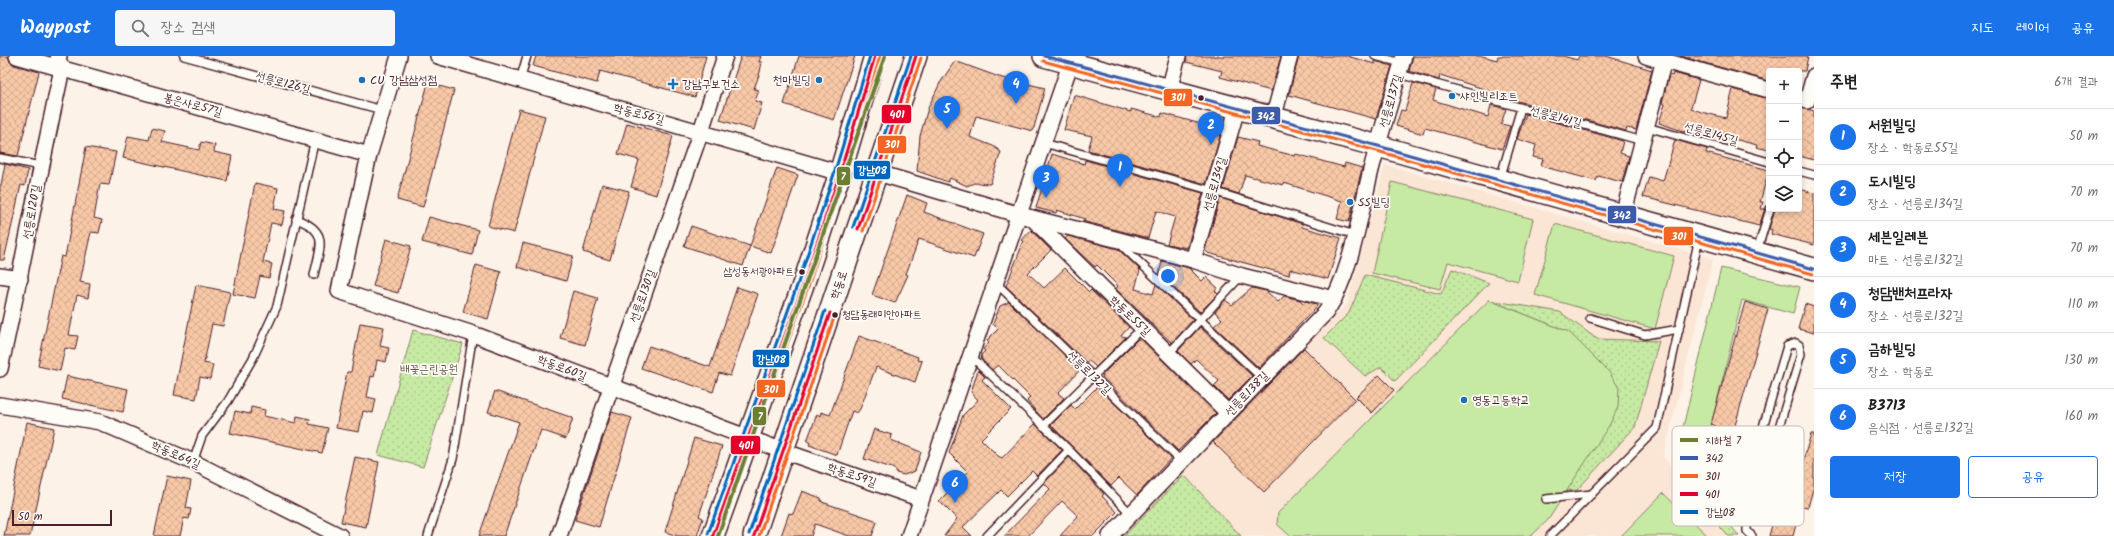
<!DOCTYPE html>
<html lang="ko">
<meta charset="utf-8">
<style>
body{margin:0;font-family:Kalam,"Poor Story",sans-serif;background:#f6f6f6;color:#222}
.controls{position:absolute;right:12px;top:12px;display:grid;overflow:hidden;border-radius:4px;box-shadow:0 2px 6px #0003}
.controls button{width:36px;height:36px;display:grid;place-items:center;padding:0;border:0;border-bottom:1px solid #e0e0e0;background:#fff;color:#222;font:20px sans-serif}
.scale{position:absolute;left:12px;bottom:10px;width:100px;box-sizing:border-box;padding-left:4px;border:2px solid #4a1f2b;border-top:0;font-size:11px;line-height:14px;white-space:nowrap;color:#4a1f2b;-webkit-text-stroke:3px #fdfcf7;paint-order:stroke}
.you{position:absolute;left:1168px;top:220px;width:14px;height:14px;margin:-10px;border:3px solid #fff;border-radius:50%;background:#1a73e8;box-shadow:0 0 0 6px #1a73e833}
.badge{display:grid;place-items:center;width:26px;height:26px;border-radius:50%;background:#1a73e8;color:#fff;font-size:13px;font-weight:700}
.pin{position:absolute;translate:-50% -33px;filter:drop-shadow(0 1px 2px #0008)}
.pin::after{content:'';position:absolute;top:21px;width:14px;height:12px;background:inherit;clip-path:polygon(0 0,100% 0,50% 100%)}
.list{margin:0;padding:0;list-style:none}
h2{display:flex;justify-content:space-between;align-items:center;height:52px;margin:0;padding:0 16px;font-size:17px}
h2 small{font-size:13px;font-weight:400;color:#767676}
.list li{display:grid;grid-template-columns:26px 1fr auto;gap:12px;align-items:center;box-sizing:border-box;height:56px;padding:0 16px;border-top:1px solid #e0e0e0}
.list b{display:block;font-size:15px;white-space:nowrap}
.list p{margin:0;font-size:13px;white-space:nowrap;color:#767676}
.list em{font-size:13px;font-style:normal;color:#767676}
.actions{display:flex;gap:8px;padding:12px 16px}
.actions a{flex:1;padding:9px 0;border:1px solid #1a73e8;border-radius:4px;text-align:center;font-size:14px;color:#1a73e8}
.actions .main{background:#1a73e8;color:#fff}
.icon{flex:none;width:22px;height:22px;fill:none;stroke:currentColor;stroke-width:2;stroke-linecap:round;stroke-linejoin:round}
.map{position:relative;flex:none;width:1814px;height:480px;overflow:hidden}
header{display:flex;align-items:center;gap:24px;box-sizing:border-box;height:56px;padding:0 20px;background:#1a73e8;color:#fff}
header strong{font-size:19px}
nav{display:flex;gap:22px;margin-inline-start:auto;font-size:14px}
.search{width:280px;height:36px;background:#f6f6f6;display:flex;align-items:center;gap:10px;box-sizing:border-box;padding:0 14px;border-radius:4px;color:#767676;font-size:15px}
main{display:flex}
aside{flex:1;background:#fff}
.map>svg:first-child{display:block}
</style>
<header>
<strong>Waypost</strong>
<div class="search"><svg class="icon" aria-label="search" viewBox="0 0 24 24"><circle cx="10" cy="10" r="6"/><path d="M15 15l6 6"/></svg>장소 검색</div>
<nav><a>지도</a><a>레이어</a><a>공유</a></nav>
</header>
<main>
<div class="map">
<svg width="1814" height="480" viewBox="0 0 1814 480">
<defs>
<pattern id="grass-dots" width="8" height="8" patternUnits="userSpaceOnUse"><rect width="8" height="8" fill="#c6eaa3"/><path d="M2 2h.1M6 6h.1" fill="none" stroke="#acc88c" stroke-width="1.8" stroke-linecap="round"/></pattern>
<pattern id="building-cross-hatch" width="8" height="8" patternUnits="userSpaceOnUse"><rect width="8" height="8" fill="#f8c8a7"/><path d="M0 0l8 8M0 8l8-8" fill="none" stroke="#d6ab90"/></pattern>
</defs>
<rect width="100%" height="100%" fill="#fcf2e7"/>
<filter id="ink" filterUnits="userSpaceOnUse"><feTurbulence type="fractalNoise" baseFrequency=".025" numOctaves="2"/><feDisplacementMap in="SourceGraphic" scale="8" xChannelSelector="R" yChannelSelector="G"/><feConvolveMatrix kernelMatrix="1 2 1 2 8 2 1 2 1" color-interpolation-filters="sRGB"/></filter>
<g filter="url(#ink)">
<!-- built -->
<polygon fill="#fbe5d4" points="1385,109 1713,203 1663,401 1734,480 1116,480 1347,248"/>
<!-- grass -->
<g fill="url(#grass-dots)" stroke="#888467">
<polygon points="1452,213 1489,227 1395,325 1381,311 1365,320 1324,282 1349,257 1365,219 1441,238"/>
<polygon points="1489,244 1560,256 1597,283 1659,285 1635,371 1577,434 1552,436 1569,276"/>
<polygon points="413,274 463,288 423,411 378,399"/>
<polygon points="1184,419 1241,480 1124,480"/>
<path d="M 1716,420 L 1725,423 C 1716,457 1718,453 1739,480 L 1728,480 L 1692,439 L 1711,428 Z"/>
</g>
<!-- garden -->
<g fill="#c6eaa3" stroke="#888467">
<polygon points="1392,126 1533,163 1518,225 1448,206 1440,233 1372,217"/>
<polygon points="1555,168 1674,200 1655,273 1535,239"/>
<polygon points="1721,212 1800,231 1793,258 1742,244 1701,411 1678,392"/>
<polygon points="1489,244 1569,276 1609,316 1619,332 1618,351 1610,368 1548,464 1531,480 1290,480 1277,468 1278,457"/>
<polygon points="1663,437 1708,480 1621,480"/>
</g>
<!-- building -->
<g fill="url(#building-cross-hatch)" stroke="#4a1f2b">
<polygon points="0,0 8,0 10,6 14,9 39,16 18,100 0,97"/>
<polygon points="536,0 706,0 695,41 600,15 597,27 533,10"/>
<polygon points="741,0 761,0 759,6 762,6 760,16 754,33 759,34 755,45 762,47 754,74 720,64"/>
<polygon points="799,0 855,0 834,64 784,48"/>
<polygon points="1187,0 1281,0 1271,35 1220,21 1222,15 1186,6"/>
<polygon points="1299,0 1347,0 1375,8 1375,5 1392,10 1376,63 1289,39"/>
<polygon points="1413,0 1482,0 1497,4 1498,0 1563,0 1577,4 1579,0 1606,0 1652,14 1636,74 1627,72 1626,75 1489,37 1490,35 1440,19 1439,24 1409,15"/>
<polygon points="1680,0 1808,0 1805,15 1769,15 1769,25"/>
<polygon points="955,5 999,21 1045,32 1033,75 976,60 970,81 993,90 1001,96 990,128 974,127 967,130 950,122 948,126 917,115 920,80 928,52 940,27"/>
<polygon points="1673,17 1699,24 1691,52 1701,56 1726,62 1733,33 1769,43 1769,94 1756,91 1757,89 1730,82 1730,85 1710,80 1709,84 1659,67 1665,48 1662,47 1669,19 1672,20"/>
<polygon points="428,27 454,34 423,151 397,144"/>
<polygon points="1413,27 1436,33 1433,44 1488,61 1491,49 1506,53 1501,68 1510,70 1502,93 1425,72 1423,78 1396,70 1401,54 1405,55"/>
<polygon points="1074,39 1131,56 1131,53 1161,61 1162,57 1222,74 1206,128 1088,94 1092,80 1064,74"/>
<polygon points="1799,51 1814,55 1814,104 1799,100"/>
<polygon points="519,53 545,60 514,177 488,170"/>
<polygon points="1526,58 1623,85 1620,97 1629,100 1622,126 1598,120 1596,125 1541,110 1543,103 1533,101 1536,89 1517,83"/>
<polygon points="627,67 673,80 656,139 631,131 639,104 618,98"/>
<polygon points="152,72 165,75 162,86 199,94 201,86 215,89 214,96 232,100 227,125 123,102 128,80 149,84"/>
<polygon points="1238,81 1258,86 1257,90 1295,100 1296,98 1344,111 1345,107 1362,112 1349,166 1337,163 1342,145 1284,127 1283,129 1245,119 1239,138 1223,133"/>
<polygon points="1675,84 1707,93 1706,97 1769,114 1760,146 1763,146 1761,153 1765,153 1759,170 1643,141 1649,121 1663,125"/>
<polygon points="86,91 116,96 109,129 100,128 94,162 102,164 99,177 91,176 80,226 90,228 88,242 77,239 69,279 78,280 75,294 65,292 60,315 38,310 61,200 65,201"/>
<polygon points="1052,98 1084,108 1085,104 1203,137 1187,192 1167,188 1175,161 1156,155 1148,182 1082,165 1085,163 1057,154 1056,157 1036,152"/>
<polygon points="5,108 28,114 25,130 21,129 4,204 0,204 0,129 1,129"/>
<polygon points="777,112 798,119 771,197 750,190"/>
<polygon points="255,127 278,132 274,153 285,155 282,169 271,167 263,206 272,208 269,222 260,220 255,242 233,238"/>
<polygon points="602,128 629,135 610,204 583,196"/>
<polygon points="1799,133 1814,137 1814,189 1771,178 1772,174 1769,173 1775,153 1799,153"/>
<polygon points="907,139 927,147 924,156 983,178 974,202 919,183 906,218 908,219 895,247 872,239"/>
<polygon points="1220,142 1303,168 1302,171 1341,182 1328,223 1290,213 1289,219 1208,197 1205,194"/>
<polygon points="429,161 478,174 472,199 422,186"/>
<polygon points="691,170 750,190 743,210 684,190"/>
<polygon points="1031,174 1051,194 1028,217 1044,232 1065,212 1089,236 1091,234 1129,271 1121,280 1126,281 1096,311 1089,305 1087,307 1006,230 1021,192 1020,190 1024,186 1022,184"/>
<polygon points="1068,180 1118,193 1140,214 1135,233 1153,238 1156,228 1193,264 1172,287 1116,233 1118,230 1097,209 1095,211 1065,183"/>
<polygon points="386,183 411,190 398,237 373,230"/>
<polygon points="523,187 573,200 566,225 517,211"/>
<polygon points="1162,205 1189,212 1202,225 1206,221 1218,232 1215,235 1218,238 1200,256 1159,218"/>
<polygon points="476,209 501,216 488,263 463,256"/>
<polygon points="196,229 230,236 223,270 212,268 204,307 213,309 210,323 200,321 196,343 174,339"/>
<polygon points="737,231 758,238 730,320 719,317 713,336 641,312 649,290 710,311"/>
<polygon points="1252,232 1266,235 1278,246 1284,240 1300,244 1303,247 1305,245 1317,248 1317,250 1259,312 1214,270 1222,263 1215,256 1225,244 1232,249"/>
<polygon points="573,235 598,242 585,289 560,282"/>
<polygon points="1009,246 1080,314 1058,337 1064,342 1043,363 1027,345 1030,341 998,309 992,314 982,304 981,299 985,295 983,293 989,287 987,284 998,273 993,268 1000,250"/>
<polygon points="1745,246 1768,253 1734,373 1739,374 1731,407 1727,414 1705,408 1716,370 1711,368"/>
<polygon points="1805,248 1814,251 1814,277 1798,273"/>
<polygon points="360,267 384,271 380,290 389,292 386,306 377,304 374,321 371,320 367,341 376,343 373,357 363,355 359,376 336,372 347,316 351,316"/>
<polygon points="1200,271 1252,320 1228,344 1214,330 1219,325 1196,303 1191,308 1178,295"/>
<polygon points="859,280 918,301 917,304 922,305 915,326 876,311 860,353 857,357 852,355 837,399 809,389 810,387 807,385 817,358 820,360 821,356 830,359"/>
<polygon points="1138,283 1141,283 1216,357 1178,395 1102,321 1103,318"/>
<polygon points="1304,292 1355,343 1264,436 1213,386"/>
<polygon points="978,314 985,321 982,324 1011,353 981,383 998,400 1002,402 1035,368 1062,394 1037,420 1032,415 1007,440 1001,434 963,471 972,480 944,480 957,463 939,445 968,416 949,397 963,359 978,344 971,336"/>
<polygon points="1379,319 1394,334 1372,357 1356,341"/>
<polygon points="67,320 128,333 123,356 62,343"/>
<polygon points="1097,331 1171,402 1137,439 1119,422 1111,430 1051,369 1071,349 1075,353"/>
<polygon points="495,335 573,362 566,383 541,374 504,480 479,480 519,366 488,356"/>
<polygon points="251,351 265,354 264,360 296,367 297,360 310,363 309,368 328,372 322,397 230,377 235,355 250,358"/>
<polygon points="612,356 632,362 599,471 575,464"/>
<polygon points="27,366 54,372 30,480 4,480"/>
<polygon points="874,373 892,379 891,384 921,396 915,415 904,419 896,417 896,414 892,412 864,403"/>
<polygon points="1811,378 1814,378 1814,430 1808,451 1801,450 1793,480 1769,480 1780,439 1787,440 1796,406 1802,408"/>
<polygon points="694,382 722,390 699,460 703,462 697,480 678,480 665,476"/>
<polygon points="355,401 379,406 366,471 341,466"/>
<polygon points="1069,401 1104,438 1102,440 1117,456 1093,480 1060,480 1078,460 1062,445 1028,480 1004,480 1050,433 1044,427"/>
<polygon points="167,420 191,425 186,452 191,453 189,463 184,462 180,480 154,480"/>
<polygon points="802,435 821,442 822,446 875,464 877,466 872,480 849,480 815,468 811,480 781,480 789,457 793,458"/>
</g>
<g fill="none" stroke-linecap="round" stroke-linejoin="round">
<!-- service casing -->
<g stroke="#4a1f2b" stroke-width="10">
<g id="service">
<polyline points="184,0 382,54"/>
<polyline points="1375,0 1402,7"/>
<polyline points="1399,18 1643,85"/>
<polyline points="520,24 527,0"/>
<polyline points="1647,71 1769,106"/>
<polyline points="1044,87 1213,135 1355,179"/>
<polyline points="0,102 41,110"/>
<polyline points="1799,115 1814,119"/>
<polyline points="1500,123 1521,52"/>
<path d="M 296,163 C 330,175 320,191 314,219"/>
<polyline points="1121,189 1262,322"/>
<polyline points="1757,195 1770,153"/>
<polyline points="996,227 1182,406"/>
<polyline points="1590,262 1645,279 1679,273"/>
<polyline points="1169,297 1241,220"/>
<polyline points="971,300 1069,394 1131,458"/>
<polyline points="1043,370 1142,272"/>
<polyline points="193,406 202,380 228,345 253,302 277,250 315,83"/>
<polyline points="1546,443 1592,438"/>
<polyline points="428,480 453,403 473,278"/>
<polyline points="987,480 1069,394"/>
<polyline points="1550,480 1657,372 1699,182"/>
<polyline points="1752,480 1747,475 1747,469 1752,461 1801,298 1799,289 1796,287 1787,290 1755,398"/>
</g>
</g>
<!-- minor casing -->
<g stroke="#4a1f2b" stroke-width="18">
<g id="minor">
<polyline points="17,0 369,99"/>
<polyline points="399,0 369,99 339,235 473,278 783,395 921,443"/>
<polyline points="438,0 840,117"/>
<polyline points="1646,0 1769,34"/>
<polyline points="1169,34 1178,0"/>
<polyline points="1807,45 1814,20"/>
<polyline points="1273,63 1290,0"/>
<polyline points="878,117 1020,159 1115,183 1193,204 1242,220 1334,243"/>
<polyline points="1623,159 1665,0"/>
<polyline points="1032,162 1228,357"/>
<polyline points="1193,204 1237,53"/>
<polyline points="0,220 20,223"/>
<path d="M 0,313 C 22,213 40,113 62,13 L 58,3 L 59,0"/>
<polyline points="0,349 100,366 193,406 340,480"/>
<polyline points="559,480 701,75 725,0"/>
<polyline points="909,480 1073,0"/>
<path d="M 1110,480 L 1326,256 C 1351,219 1360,158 1371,114 C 1381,76 1393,38 1404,0"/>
</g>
</g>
<!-- secondary casing -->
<g stroke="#4a1f2b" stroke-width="24">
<g id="secondary">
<polyline points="1044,0 1378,90 1814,213"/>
<polyline points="713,480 804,226 840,117 875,0"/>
<polyline points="754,480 916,0"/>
</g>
</g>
<!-- service -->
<use href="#service" stroke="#fdfcf7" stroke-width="7"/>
<!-- minor -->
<use href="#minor" stroke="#fdfcf7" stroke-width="15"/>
<!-- secondary -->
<use href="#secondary" stroke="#fdfcf7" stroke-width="21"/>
<!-- bus-1 casing -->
<g stroke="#fdfcf7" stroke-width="6">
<polyline id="bus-1" points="1044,0 1378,90 1814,213"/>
</g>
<!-- bus-2 casing -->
<g stroke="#fdfcf7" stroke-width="6">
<g id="bus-2">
<polyline points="1043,5 1377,95 1813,218"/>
<polyline points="863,175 921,2"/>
<polyline points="718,480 809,228 845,118 880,1"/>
<polyline points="759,480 835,259"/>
</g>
</g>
<!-- bus-3 casing -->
<g stroke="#fdfcf7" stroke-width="6">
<g id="bus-3">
<polyline points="858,173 916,0"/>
<polyline points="713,480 804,226 840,117 875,0"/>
<polyline points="754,480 830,257"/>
</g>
</g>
<!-- bus-4 casing -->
<g stroke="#fdfcf7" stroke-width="6">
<g id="bus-4">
<polyline points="853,171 911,0"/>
<polyline points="708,478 799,224 835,115 870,0"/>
<polyline points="749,478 825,255"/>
</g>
</g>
<!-- bus-1 -->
<use href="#bus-1" stroke="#3d5bab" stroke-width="3"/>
<!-- bus-2 -->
<use href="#bus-2" stroke="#f26522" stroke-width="3"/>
<!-- bus-3 -->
<use href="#bus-3" stroke="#e4002b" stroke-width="3"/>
<!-- bus-4 -->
<use href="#bus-4" stroke="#0065bd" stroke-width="3"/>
<!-- metro-1 casing -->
<g stroke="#fdfcf7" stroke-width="7">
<polyline id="metro-1" points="718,480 885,0"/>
</g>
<!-- metro-1 -->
<use href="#metro-1" stroke="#6e7e31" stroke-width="4"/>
</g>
</g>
<!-- markers -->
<g fill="#1f6fb2" stroke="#fdfcf7" stroke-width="1.5">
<circle cx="362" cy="24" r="4"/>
<circle cx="819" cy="24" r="4"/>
<path d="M671 22h4v4h4v4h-4v4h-4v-4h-4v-4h4z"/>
<circle cx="1452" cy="40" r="4"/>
<circle cx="1350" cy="146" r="4"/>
<circle cx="1464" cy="344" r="4"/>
</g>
<g fill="#4a1f2b" stroke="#fdfcf7" stroke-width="1.5">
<circle cx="1201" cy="42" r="3.5"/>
<circle cx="802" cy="216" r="3.5"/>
<circle cx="835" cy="259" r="3.5"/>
</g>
<g text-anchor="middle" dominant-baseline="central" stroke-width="3.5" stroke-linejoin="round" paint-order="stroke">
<!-- bus labels -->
<g font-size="11" fill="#4a1f2b" stroke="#fdfcf7" text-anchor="end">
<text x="794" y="216">삼성동서광아파트</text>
<text x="842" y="259" text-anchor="start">청담동래미안아파트</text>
</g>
<!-- poi labels -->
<g font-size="12" fill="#4a1f2b" stroke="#fdfcf7" text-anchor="start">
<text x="370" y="24">CU 강남삼성점</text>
<text x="811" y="24" text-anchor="end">천마빌딩</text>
<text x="682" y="28">강남구보건소</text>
<text x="1460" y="40">샤인빌리조트</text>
<text x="1358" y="146">SS빌딩</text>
<text x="1472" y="344">영동고등학교</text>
</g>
<!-- street labels -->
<g font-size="12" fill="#4a1f2b" stroke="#fdfcf7">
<text transform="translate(283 27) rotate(15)">선릉로126길</text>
<text transform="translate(1391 45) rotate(-74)">선릉로137길</text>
<text transform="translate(193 49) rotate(15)">봉은사로57길</text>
<text transform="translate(639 58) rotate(15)">학동로56길</text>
<text transform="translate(1556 61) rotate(15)">선릉로141길</text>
<text transform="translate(1711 78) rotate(16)">선릉로145길</text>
<text transform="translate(1215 128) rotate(-74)">선릉로134길</text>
<text transform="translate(32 156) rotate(-80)">선릉로120길</text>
<text transform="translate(839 229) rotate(-71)">학동로</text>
<text transform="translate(643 240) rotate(-70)">선릉로130길</text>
<text transform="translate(1130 260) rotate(44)">학동로55길</text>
<text transform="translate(562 312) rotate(21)">학동로60길</text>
<text transform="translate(1089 317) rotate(44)">선릉로132길</text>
<text transform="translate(1247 338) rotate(-46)">선릉로138길</text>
<text transform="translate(176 399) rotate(24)">학동로64길</text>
<text transform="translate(852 419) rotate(19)">학동로59길</text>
</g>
<!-- park labels -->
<g font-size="12" fill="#695249" stroke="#fdfcf7">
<text x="429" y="313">배꽃근린공원</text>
</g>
</g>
<!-- legend -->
<rect x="1672" y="370" width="132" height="100" rx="6" fill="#fdfcf7" stroke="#c7baba" stroke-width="1"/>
<rect x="1680" y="382" width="18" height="4" fill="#6e7e31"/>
<rect x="1680" y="400" width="18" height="4" fill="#3d5bab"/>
<rect x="1680" y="418" width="18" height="4" fill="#f26522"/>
<rect x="1680" y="436" width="18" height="4" fill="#e4002b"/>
<rect x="1680" y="454" width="18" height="4" fill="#0065bd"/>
<g font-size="11" fill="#4a1f2b">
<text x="1705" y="388">지하철 7</text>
<text x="1705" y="406">342</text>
<text x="1705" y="424">301</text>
<text x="1705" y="442">401</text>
<text x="1705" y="460">강남08</text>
</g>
<g stroke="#fdfcf7" stroke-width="1.5">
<rect x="1163" y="32" width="30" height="19" rx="4" fill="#f26522"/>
<rect x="881" y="48" width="31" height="20" rx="4" fill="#e4002b"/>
<rect x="1251" y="50" width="30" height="19" rx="4" fill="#3d5bab"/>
<rect x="877" y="79" width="30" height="19" rx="4" fill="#f26522"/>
<rect x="853" y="104" width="38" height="20" rx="4" fill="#0065bd"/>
<rect x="836" y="110" width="15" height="20" rx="4" fill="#6e7e31"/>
<rect x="1607" y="149" width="30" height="19" rx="4" fill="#3d5bab"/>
<rect x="1663" y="170" width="31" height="20" rx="4" fill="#f26522"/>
<rect x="752" y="293" width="38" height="19" rx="4" fill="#0065bd"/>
<rect x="756" y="323" width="30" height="19" rx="4" fill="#f26522"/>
<rect x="752" y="350" width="15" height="20" rx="4" fill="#6e7e31"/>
<rect x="730" y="379" width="31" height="20" rx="4" fill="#e4002b"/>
</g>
<g font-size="11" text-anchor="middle" font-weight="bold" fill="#fff">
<text x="1178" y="45">301</text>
<text x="897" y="62">401</text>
<text x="1266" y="64">342</text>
<text x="892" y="92">301</text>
<text x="872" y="118">강남08</text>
<text x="843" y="124">7</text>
<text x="1622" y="163">342</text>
<text x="1679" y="184">301</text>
<text x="771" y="307">강남08</text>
<text x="771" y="337">301</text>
<text x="760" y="364">7</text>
<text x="746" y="393">401</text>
</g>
</svg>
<div class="controls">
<button>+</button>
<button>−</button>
<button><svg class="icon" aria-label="locate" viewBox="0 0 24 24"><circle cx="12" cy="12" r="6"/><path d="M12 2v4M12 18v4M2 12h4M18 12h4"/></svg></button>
<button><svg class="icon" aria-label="layers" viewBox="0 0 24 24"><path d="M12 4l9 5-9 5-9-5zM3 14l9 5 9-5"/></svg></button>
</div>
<div class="scale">50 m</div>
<div class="you"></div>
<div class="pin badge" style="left:1120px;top:131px">1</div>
<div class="pin badge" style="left:1211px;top:89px">2</div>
<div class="pin badge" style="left:1046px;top:142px">3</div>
<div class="pin badge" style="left:1016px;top:48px">4</div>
<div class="pin badge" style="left:947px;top:73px">5</div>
<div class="pin badge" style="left:955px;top:447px">6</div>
</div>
<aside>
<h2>주변<small>6개 결과</small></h2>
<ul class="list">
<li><span class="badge">1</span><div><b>서원빌딩</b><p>장소 · 학동로55길</p></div><em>50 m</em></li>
<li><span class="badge">2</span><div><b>도시빌딩</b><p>장소 · 선릉로134길</p></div><em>70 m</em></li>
<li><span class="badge">3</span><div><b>세븐일레븐</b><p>마트 · 선릉로132길</p></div><em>70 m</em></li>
<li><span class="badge">4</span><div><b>청담밴처프라자</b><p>장소 · 선릉로132길</p></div><em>110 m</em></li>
<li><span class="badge">5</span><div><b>금하빌딩</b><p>장소 · 학동로</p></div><em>130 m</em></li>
<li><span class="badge">6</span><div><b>B3713</b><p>음식점 · 선릉로132길</p></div><em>160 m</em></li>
</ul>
<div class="actions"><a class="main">저장</a><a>공유</a></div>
</aside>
</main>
